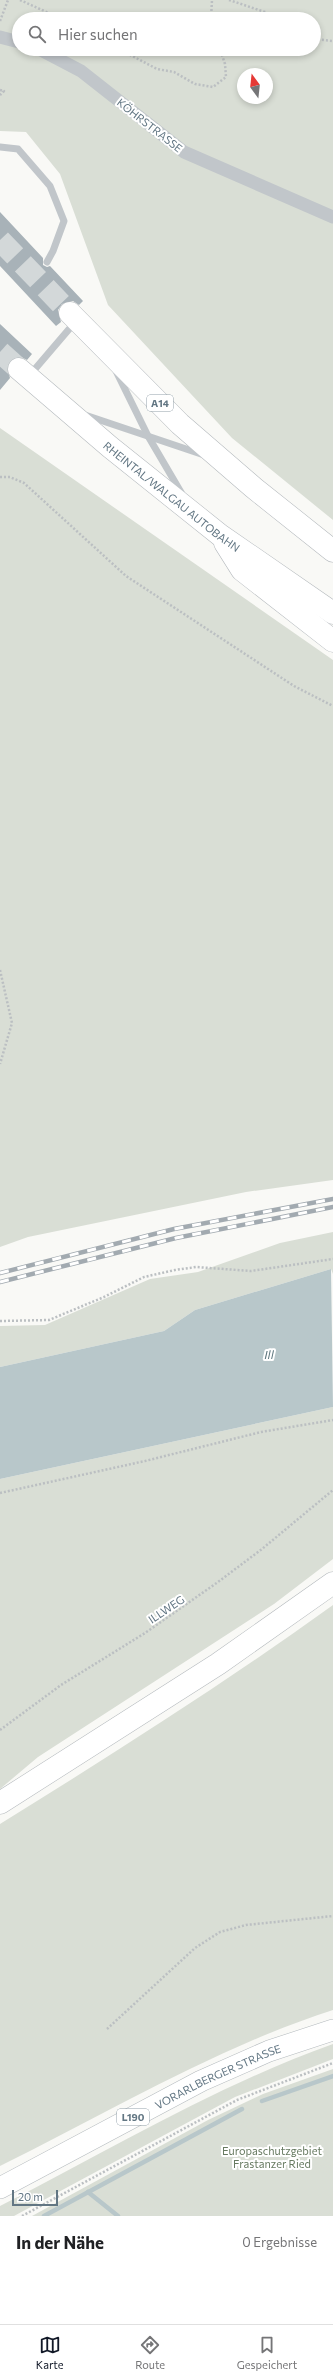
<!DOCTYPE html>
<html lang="de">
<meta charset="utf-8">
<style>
body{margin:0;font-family:Commissioner,sans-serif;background:#f2f2f2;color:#202124}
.compass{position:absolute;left:237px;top:68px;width:36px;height:36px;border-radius:50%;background:#fff;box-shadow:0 2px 6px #0003;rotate:345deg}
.scale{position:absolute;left:12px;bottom:10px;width:46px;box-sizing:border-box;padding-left:4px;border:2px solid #627683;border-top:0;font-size:11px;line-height:14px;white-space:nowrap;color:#627683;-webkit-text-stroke:3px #fff;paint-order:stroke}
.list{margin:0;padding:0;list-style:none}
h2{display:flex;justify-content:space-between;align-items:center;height:52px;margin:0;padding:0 16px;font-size:17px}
h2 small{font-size:13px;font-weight:400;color:#757577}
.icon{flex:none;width:22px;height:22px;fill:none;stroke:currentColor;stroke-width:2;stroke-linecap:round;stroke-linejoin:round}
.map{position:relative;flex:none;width:333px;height:2216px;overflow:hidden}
.search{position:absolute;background:#fff;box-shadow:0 2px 6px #0003;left:12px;right:12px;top:12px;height:44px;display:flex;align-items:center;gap:10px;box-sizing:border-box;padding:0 14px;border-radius:22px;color:#757577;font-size:15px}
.sheet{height:108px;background:#fff}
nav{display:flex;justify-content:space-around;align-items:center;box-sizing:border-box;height:56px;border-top:1px solid #e0e0e0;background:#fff;font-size:11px;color:#757577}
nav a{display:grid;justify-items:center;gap:2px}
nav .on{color:#111827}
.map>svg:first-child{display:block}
</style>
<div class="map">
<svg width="333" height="2216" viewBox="0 0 333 2216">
<rect width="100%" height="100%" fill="#f9f9f6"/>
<!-- green -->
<g fill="#d9ded5" fill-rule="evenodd">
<path d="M 0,0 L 333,0 L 333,520 L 232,438 L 108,305 L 60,174 L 26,132 L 0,131 ZM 19,19 L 314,19 L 314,49 L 19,49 ZM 243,74 L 267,74 L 267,98 L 243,98 Z"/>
<polygon points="0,428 333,660 333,1180 246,1192 28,1237 0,1247"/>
<polygon points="333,1232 333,1274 331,1269 195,1310 164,1331 0,1367 0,1326 45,1325 150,1279 198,1272 280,1243"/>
<polygon points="333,1407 333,1559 274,1604 38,1757 0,1789 0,1479"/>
<path d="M 333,1605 L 333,2010 C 215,2048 110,2112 0,2166 L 0,1824 C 113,1754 225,1683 333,1605 Z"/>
<path d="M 333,2044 L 333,2059 L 235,2097 L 14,2216 L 0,2216 L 0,2206 C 112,2149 213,2087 333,2044 Z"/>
<polygon points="333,2069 333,2216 32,2216 208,2120 263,2094"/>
</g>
<!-- water -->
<polygon fill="#b8c7ca" points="331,1269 333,1407 0,1479 0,1367 164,1331 195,1310"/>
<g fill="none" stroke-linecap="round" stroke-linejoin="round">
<!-- stream -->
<g stroke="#b8c7ca" stroke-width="4.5">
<polyline points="262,2101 333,2076"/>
<polyline points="88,2192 118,2216"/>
<polyline points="44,2216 242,2109"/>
</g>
</g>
<!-- building -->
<g fill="#a8b2b8">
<polygon points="0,212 43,258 43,265 47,267 50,266 83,301 79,305 73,301 62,304 58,310 61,322 56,326 0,266"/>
<polygon points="0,324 32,354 27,360 21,357 10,361 7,367 10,378 0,390"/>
</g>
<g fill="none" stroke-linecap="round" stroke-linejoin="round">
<!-- highway-tunnel -->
<g stroke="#d3d8d9" stroke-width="22" stroke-dasharray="22 11" stroke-linecap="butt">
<polyline points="0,240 70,313"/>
<polyline points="0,352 19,369"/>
</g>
<!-- primary casing -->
<g stroke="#b4babe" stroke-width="22">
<g id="primary">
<path id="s1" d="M 0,2188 L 201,2081 L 269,2051 L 333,2030"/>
</g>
</g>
<!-- highway casing -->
<g stroke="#b4b9bd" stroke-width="23">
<g id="highway">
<polyline points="70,313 180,424 254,488 333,551"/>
<path id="s2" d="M 19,369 L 110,447 L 220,535 L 333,613"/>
<polyline points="225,543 242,570 333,641"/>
<polyline points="0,1803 218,1664 333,1583"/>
</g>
</g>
<!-- path -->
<g stroke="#bbbfc2" stroke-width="2.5" stroke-dasharray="2 2" stroke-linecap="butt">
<polyline points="20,0 62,19"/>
<polyline points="229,0 265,12 274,19"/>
<polyline points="211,19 212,0"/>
<polyline points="0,21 8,0"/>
<polyline points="314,39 333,41"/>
<polyline points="119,49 157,69 174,72 195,84 213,87 226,77 225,64 220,49"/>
<polyline points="0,90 4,91 0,95"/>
<polyline points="0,477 10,477 24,483 126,576 294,686 333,706"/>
<polyline points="0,970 12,1023 0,1064"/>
<polyline points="0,1321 49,1320 104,1297 144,1277 175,1270 196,1267 251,1271 333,1259"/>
<polyline points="0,1493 145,1461 261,1432 333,1420"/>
<polyline points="0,1730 61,1685 145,1633 218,1582 262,1549 333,1490"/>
<polyline points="107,2029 195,1948 220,1932 246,1925 333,1916"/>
<polyline points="22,2216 237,2100 333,2063"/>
</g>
<!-- lane -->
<g stroke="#c1c6ca" stroke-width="7">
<polyline points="0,147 18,149 50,186 64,221 53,251 47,262"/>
<polyline points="116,371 148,436 182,494"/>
<polyline points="29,376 76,321"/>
<polyline points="85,415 204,455"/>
</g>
<!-- street -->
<g stroke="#c1c6ca" stroke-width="13">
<polyline points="0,37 19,42"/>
<polyline points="39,49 81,71 184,152 333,217"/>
</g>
<!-- primary -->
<use href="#primary" stroke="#fff" stroke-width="21"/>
<!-- highway -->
<use href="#highway" stroke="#fff" stroke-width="22"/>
<!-- rail casing -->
<g stroke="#a2aab0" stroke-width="4.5">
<g id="rail">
<polyline points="0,1273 174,1229 333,1199"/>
<polyline points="0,1282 176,1238 333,1207"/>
</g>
</g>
<!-- rail -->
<use href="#rail" stroke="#fff" stroke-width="3" stroke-dasharray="9" stroke-linecap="butt"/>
</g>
<g text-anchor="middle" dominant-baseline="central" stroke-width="4" stroke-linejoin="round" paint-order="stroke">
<!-- shield labels -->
<g fill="#fff" stroke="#919fa8" stroke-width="1">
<rect x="147" y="395" width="26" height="16" rx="3"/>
<rect x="117" y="2109" width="32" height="16" rx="3"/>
</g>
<g font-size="10" font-weight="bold" fill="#627683">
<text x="160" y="403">A14</text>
<text x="133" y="2117">L190</text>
</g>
<!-- street labels -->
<g font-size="11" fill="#627683" stroke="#fff">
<text transform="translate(150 125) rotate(38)">KÖHRSTRASSE</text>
<text stroke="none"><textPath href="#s2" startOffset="199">RHEINTAL/WALGAU AUTOBAHN</textPath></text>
<text transform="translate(166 1609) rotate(-34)">ILLWEG</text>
<text stroke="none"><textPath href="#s1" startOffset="245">VORARLBERGER STRASSE</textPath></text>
</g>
<!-- park labels -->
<g font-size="11" fill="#677a61" stroke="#fff">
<text x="272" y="2150">Europaschutzgebiet<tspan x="272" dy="13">Frastanzer Ried</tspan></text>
</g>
<!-- water labels -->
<g font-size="12" font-style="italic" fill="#5d767d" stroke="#fff">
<text x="269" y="1354">Ill</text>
</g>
</g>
</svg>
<svg class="compass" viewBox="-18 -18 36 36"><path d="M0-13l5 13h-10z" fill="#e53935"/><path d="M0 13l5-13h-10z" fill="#757577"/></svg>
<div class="scale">20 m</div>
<div class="search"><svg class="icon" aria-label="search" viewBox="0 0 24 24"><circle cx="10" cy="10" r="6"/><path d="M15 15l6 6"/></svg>Hier suchen</div>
</div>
<section class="sheet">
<h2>In der Nähe<small>0 Ergebnisse</small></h2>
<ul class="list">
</ul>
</section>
<nav>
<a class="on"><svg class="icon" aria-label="map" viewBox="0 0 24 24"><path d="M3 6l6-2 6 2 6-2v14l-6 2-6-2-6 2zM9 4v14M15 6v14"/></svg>Karte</a>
<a><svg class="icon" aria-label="directions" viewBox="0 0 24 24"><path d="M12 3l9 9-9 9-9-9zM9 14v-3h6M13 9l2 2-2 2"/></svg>Route</a>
<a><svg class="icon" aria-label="saved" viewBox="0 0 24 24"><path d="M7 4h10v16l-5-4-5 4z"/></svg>Gespeichert</a>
</nav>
